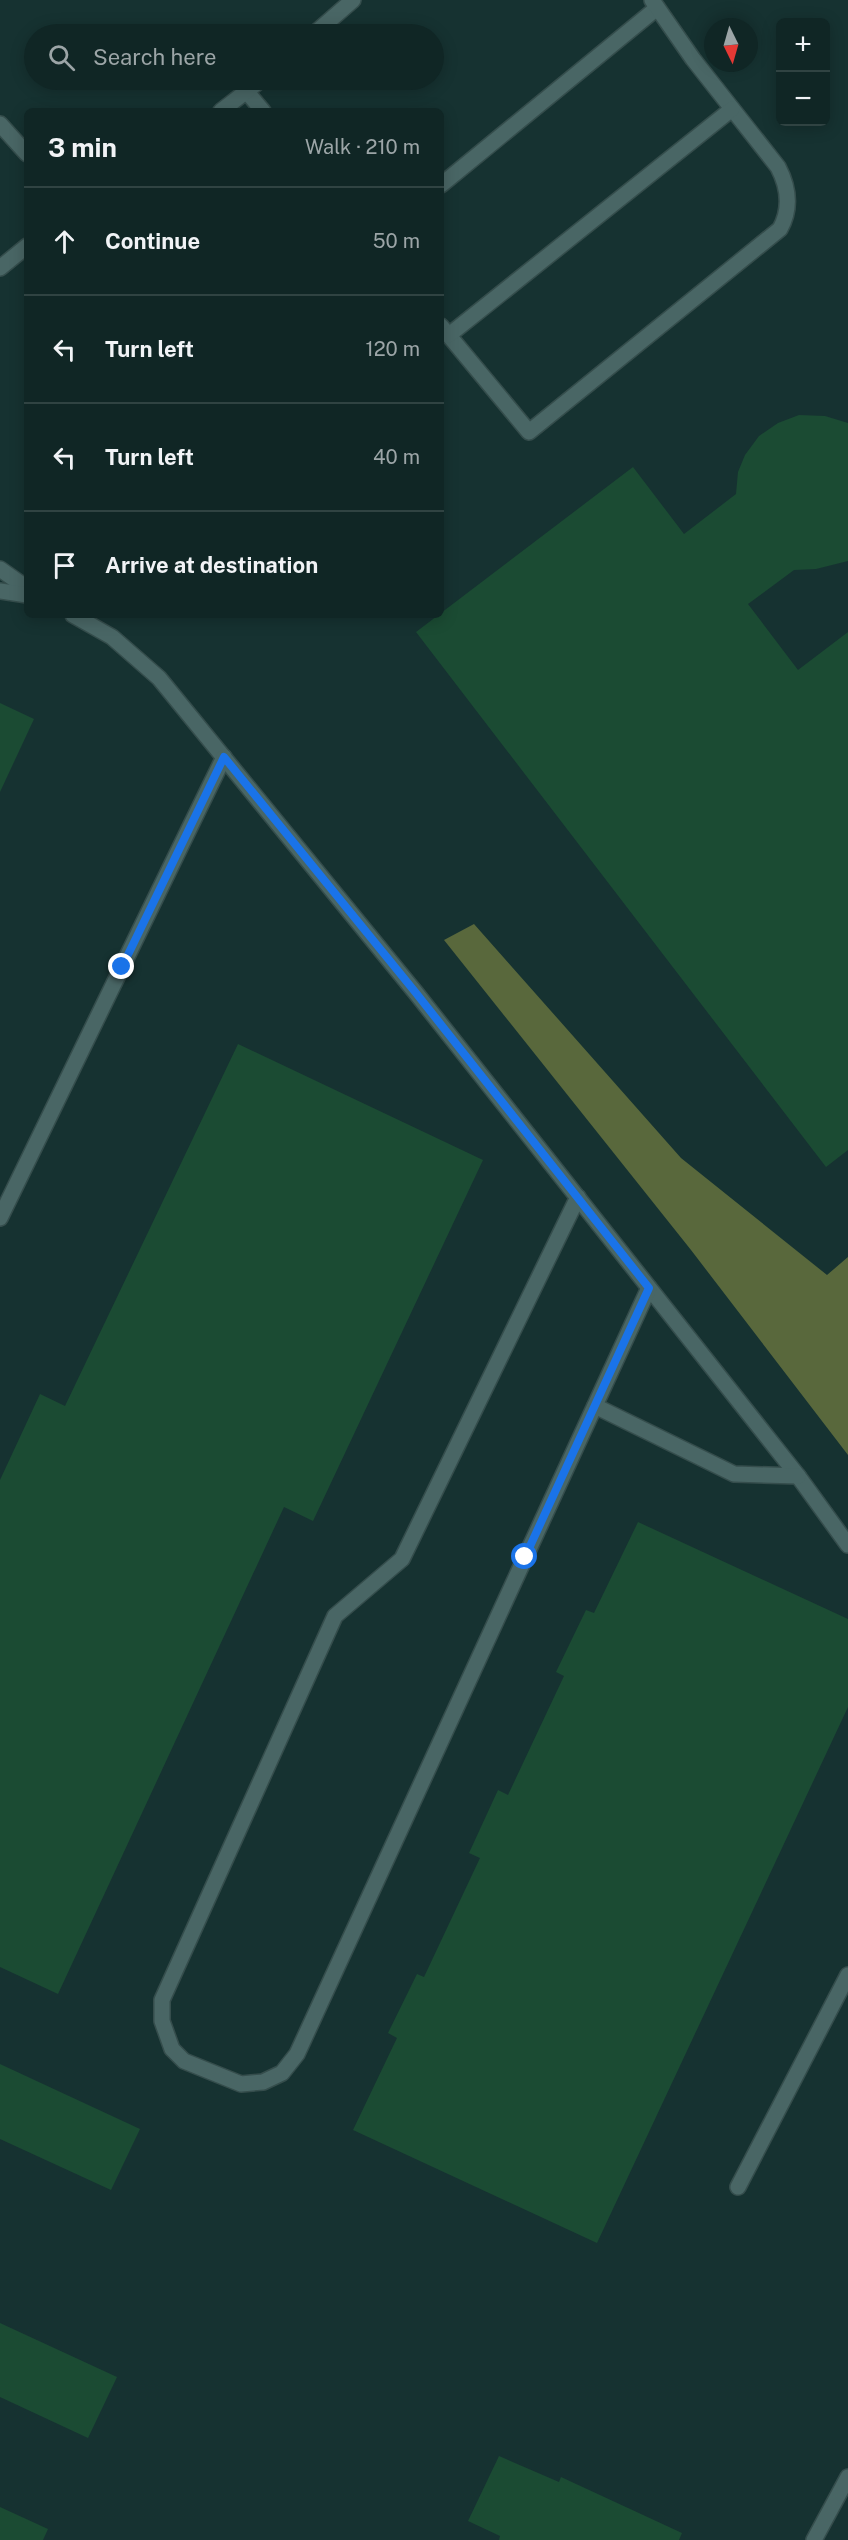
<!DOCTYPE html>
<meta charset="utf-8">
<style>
body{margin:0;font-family:"Public Sans",sans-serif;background:#1e3232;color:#f1f3f6}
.controls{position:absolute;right:18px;top:18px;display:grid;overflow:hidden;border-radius:9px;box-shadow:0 3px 15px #0003}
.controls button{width:54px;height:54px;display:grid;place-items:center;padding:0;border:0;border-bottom:2px solid #304342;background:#102625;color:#f1f3f6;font:30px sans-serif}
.compass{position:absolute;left:704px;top:18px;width:54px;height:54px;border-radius:50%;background:#102625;box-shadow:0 3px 15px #0003;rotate:175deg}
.stop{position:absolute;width:18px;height:18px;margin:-14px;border:4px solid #1a73e8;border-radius:50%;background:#fff}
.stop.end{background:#1a73e8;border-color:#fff;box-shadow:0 2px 6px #0008}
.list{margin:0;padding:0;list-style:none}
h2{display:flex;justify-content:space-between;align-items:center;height:78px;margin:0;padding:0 24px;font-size:26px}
h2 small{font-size:20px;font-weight:400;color:#9ca5a7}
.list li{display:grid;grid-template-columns:39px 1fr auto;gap:18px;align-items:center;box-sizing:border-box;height:108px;padding:0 24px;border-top:2px solid #304342}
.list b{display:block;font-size:22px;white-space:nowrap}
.list em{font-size:20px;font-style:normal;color:#9ca5a7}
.icon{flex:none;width:33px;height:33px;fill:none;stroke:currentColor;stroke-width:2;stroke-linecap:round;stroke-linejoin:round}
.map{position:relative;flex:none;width:848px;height:2540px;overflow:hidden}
.search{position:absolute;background:#102625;box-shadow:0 3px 15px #0003;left:24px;top:24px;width:420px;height:66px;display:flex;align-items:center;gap:15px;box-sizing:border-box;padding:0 21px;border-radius:33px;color:#9ca5a7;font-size:22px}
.panel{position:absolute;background:#102625;box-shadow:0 3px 15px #0003;left:24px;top:108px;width:420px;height:510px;border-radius:9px}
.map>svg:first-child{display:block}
</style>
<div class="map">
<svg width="848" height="2540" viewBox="0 0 848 2540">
<rect width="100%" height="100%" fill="#163231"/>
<!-- forest -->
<polygon fill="#59683c" points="474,924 681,1158 827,1275 848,1257 848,1455 691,1250 444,940"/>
<!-- building -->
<g fill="#1b4b33">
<polygon points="799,415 825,416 848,423 848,561 816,569 794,570 748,604 798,670 848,632 848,1150 826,1167 416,632 633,467 684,534 736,494 738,472 745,455 759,436 778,423"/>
<polygon points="0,703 34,719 0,792"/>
<polygon points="238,1044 483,1160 313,1521 284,1507 58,1994 0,1967 0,1480 40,1394 65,1406"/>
<polygon points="638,1522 848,1619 848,1707 597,2243 353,2130 397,2038 388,2033 417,1974 424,1977 480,1858 469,1853 498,1790 508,1795 564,1676 556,1672 586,1610 594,1613"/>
<polygon points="0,2064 140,2129 111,2190 0,2139"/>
<polygon points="0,2323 117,2377 88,2438 0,2397"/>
<polygon points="499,2456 559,2482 561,2477 682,2533 679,2540 499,2540 500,2536 468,2521"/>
<polygon points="0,2507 48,2529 43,2540 0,2540"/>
</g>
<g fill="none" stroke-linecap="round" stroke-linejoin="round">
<!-- lane casing -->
<g stroke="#354d4c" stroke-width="18">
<g id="lane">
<polyline points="246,91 263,111"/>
<polyline points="441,185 657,8"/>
<path d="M 441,326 L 529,432 L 780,229 C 791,209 789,188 778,167 L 693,59 L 652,0"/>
<polyline points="449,335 732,109"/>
<polyline points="0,569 27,588"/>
<polyline points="0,591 27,595"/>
<polyline points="73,615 112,637 159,678 416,993 798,1476 848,1545"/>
<polyline points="578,1197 402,1559 335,1616 162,2000 162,2021 172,2049 184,2061 241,2084 263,2082 282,2073 297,2054 649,1288"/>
<polyline points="0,1218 224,757"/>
<polyline points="595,1406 734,1474 798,1476"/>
<polyline points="738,2187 848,1975"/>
<polyline points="814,2540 848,2477"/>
</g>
</g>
<!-- street casing -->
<g stroke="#354d4c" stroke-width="18">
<polyline id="street" points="0,124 27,154"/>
</g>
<!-- secondary casing -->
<g stroke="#354d4c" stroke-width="18">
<g id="secondary">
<polyline points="314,34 353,0"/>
<polyline points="221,111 261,80"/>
<polyline points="0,268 27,246"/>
</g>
</g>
<!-- lane -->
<use href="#lane" stroke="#496665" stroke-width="15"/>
<!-- street -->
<use href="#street" stroke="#496665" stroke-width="15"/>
<!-- secondary -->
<use href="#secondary" stroke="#496665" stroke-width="15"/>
</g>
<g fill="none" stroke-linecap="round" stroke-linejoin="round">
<!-- route -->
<polyline stroke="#1a73e8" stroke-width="8" points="122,967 224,757 416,993 649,1288 525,1557"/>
</g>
</svg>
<div class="controls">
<button>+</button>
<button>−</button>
</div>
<svg class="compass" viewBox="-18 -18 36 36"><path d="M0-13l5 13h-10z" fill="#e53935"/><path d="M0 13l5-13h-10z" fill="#9ca5a7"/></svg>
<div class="stop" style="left:525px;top:1557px"></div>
<div class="stop end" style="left:122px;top:967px"></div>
<div class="search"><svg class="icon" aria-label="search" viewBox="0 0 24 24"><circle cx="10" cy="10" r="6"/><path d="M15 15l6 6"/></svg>Search here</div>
<section class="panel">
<h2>3 min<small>Walk · 210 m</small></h2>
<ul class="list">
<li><svg class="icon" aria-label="ahead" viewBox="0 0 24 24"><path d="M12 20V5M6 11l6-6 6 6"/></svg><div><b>Continue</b></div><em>50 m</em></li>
<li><svg class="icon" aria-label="left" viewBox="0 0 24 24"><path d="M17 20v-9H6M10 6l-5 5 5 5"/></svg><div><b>Turn left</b></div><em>120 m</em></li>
<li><svg class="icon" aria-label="left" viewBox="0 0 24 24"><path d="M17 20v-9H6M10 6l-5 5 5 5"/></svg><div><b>Turn left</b></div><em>40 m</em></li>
<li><svg class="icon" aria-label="arrive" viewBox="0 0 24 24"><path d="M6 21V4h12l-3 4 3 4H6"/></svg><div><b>Arrive at destination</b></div></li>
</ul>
</section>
</div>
